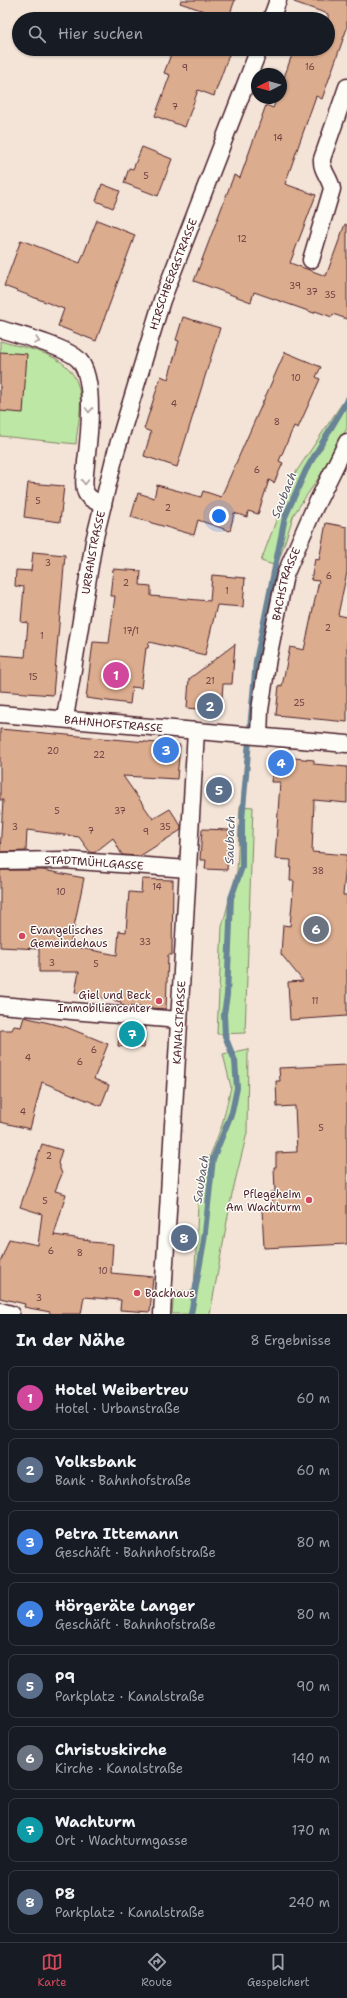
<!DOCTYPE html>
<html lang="de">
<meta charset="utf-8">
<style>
body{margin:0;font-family:"Shantell Sans",sans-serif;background:#20242c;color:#f1f3f6}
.compass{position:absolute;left:251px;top:68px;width:36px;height:36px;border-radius:50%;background:#171b24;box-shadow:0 1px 3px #0004;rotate:264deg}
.you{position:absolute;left:219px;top:516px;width:14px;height:14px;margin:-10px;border:3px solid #fff;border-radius:50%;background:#1a73e8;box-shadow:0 0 0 6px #1a73e833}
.badge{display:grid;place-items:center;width:26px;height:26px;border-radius:50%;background:#d1495b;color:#fff;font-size:13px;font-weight:700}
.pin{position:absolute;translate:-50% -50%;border:2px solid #fff;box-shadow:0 1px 4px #0006}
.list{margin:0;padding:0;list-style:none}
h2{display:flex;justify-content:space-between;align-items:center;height:52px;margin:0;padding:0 16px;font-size:17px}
h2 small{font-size:13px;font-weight:400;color:#9ea1a6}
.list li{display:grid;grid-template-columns:26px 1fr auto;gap:12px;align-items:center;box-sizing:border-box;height:64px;margin:0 8px 8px;padding:0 8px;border:1px solid #363941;border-radius:8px}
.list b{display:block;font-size:15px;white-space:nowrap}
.list p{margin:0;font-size:13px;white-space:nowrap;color:#9ea1a6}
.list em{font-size:13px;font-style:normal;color:#9ea1a6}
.icon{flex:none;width:22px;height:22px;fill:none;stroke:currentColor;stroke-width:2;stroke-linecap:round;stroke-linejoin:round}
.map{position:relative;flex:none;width:347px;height:1314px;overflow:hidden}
.search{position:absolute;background:#171b24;box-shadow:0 1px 3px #0004;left:12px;right:12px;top:12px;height:44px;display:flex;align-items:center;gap:10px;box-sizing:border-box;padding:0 14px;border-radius:22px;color:#9ea1a6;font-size:15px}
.sheet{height:628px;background:#171b24}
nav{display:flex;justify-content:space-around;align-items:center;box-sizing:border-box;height:56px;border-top:1px solid #363941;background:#171b24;font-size:11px;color:#9ea1a6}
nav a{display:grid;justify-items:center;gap:2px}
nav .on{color:#d1495b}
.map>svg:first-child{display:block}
</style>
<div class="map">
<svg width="347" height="1314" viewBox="0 0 347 1314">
<rect width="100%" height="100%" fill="#f3e4d7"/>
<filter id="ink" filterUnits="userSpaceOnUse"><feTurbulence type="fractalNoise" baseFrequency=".025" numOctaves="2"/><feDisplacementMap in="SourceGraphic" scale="8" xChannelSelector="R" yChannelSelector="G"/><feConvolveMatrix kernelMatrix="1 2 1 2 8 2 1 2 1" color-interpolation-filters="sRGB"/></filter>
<g filter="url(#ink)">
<!-- green -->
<g fill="#bde7a4" stroke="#848368">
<path d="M 0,341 C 33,351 75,353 80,395 C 82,410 77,428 76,444 L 0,436 Z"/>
<polygon points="347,396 347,428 326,467 294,514 277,566 261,561 292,478"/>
<polygon points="240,806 253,807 245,1033 217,1034 222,927 237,871"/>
<polygon points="248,1049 247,1133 232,1194 210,1314 172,1314 174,1291 194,1291 199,1185 222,1125 231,1087 223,1054"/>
</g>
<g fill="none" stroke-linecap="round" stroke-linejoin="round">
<!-- stream -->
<polyline stroke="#698496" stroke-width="6" points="191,1314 204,1241 213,1159 232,1112 237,1088 235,1061 225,1036 224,1014 227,995 231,898 242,867 242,820 256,661 285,517 306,470 347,401"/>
</g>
<!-- building -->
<g fill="#dbac8d" stroke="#4a1f2b">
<polygon points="181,0 235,0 228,19 180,3"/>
<polygon points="294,0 347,0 347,28 322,99 316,96 285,184 316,195 290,263 326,276 345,224 347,225 347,319 333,314 332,317 315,311 314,313 254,292 251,302 194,281 234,175 240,178 266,105 273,108 277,98 281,98 281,86 294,49 328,49 328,14 294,2"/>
<polygon points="173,49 231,49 214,96 198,90 185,127 155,116 170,75 164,73"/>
<polygon points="142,147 172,159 158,196 124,183 129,168 133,169"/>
<polygon points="102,184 120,191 113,208 96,201"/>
<polygon points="97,220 135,235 96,341 58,326 64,309 4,286 21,240 80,263"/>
<polygon points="183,317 220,328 177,467 144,456 151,432 144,429 161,376 168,379 179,341 176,340"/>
<polygon points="0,352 27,354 23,413 0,411"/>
<polygon points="285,352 321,367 316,377 320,379 298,428 294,426 279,461 283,463 274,483 269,480 258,514 248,511 247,517 234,513 230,531 198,520 194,535 131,517 138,493 154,498 157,485 201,497 203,491 221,497"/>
<polygon points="28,483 64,486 60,522 24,517"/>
<polygon points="326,523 347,527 347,572 338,615 347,617 347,722 276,715 279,685 282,686 290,647 304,650 319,581 311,580 315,559 319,560"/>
<polygon points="33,552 65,555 53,695 0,691 0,655 25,657 28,623 21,622 24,587 15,586 16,570 31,571"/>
<polygon points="113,569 141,571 140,585 151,586 151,596 210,601 212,575 245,578 243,607 217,605 205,655 149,642 148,648 146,648 141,688 132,687 130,704 86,698 93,642 109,643 115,596 110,596"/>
<polygon points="235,644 232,684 223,684 221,711 187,708 189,679"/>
<polygon points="0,729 180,745 177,779 123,776 153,819 170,809 181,826 181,830 140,856 122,855 113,838 94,853 90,852 79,837 27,830 26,851 0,852 3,800 0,800"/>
<polygon points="274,756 314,760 314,764 347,767 347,803 314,800 312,852 347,855 343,895 347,895 347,1016 290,1020 288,982 303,981 281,954 283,925 290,926 294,881 290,881 291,860 275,859 280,782 271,782"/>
<polygon points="202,829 229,830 227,870 205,869 206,860 200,860"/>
<polygon points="0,870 43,870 84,878 70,946 117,955 119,931 126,932 129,892 141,893 142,879 173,880 172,955 168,955 166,1009 121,1006 121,1002 75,992 79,972 39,972 39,949 0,947"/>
<polygon points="24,1017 66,1027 108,1044 94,1079 109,1085 101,1106 42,1082 30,1129 0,1122 0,1030 12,1030 14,1026 21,1027"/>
<polygon points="120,1025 146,1027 144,1048 118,1046"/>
<polygon points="347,1065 347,1244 264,1248 262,1209 272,1208 271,1192 275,1192 274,1167 276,1167 276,1153 297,1152 295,1106 277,1107 276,1081 280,1081 279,1068"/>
<polygon points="42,1144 62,1150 58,1163 62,1174 55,1191 66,1194 54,1235 90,1240 90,1242 113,1244 111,1273 153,1277 150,1312 120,1310 121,1300 84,1297 81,1314 50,1314 50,1312 24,1307 25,1304 0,1298 0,1263 9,1239 38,1245 42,1214 20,1207"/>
</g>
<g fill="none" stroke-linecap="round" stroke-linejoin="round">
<!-- street casing -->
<g stroke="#4a1f2b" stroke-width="19">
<g id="street">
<polyline points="271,19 278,0"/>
<path d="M 311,260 L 332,189 C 330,177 321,171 322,159 L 347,87"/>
<path d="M 0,329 C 19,335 67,347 79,360 C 96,379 89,438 86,462 C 86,471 82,484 86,493 C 89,499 97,502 103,505"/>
<path id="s1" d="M 0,714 L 347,744"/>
<path id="s2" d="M 65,718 L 94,541 L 115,455 L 162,300 L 259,49"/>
<path id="s3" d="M 259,736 L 260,710 L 268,658 L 285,575 L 312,513 L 347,442"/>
<path id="s4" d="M 0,861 L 64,860 L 188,869"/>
<polyline points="0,1005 179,1020"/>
<polyline points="0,1311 11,1314"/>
<path id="s5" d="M 162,1314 L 196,731"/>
</g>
</g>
<!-- street -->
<use href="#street" stroke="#fdfcf7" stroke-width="16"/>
</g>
<!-- one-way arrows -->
<defs><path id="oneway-chevron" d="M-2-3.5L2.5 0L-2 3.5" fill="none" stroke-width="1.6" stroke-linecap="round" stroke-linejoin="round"/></defs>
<g stroke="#ac999b">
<use href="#oneway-chevron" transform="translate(37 341) rotate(18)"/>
<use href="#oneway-chevron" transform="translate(89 410) rotate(92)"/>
<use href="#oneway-chevron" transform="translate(85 482) rotate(91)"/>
</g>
</g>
<!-- markers -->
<g fill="#d1495b" stroke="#fdfcf7" stroke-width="1.5">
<circle cx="22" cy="936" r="4"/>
<circle cx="159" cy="1001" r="4"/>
<circle cx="309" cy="1200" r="4"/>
<circle cx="137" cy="1293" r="4"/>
</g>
<g text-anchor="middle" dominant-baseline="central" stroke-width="3" stroke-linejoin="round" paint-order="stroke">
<!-- number labels -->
<g font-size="9" fill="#6e4244">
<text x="310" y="67">16</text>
<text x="185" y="68">9</text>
<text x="175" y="107">7</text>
<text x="278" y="138">14</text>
<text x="146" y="176">5</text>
<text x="242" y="239">12</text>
<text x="295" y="286">39</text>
<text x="312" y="292">37</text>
<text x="330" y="295">35</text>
<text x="296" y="378">10</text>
<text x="174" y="404">4</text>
<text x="277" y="422">8</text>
<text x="257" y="470">6</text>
<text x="38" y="501">5</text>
<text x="168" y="508">2</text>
<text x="48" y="563">3</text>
<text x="329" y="576">6</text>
<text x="126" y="583">2</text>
<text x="227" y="591">1</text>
<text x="328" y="628">2</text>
<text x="131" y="631">17/1</text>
<text x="42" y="636">1</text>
<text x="33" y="677">15</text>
<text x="210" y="681">21</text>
<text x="299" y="703">25</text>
<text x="53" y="751">20</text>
<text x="99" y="755">22</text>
<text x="57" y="811">5</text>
<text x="120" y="811">37</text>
<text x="15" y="827">3</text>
<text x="165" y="827">35</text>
<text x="91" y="831">7</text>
<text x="146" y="832">9</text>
<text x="318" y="871">38</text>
<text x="157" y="887">14</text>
<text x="61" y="892">10</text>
<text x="145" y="942">33</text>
<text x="52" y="963">3</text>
<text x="96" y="964">5</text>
<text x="315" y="1001">11</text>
<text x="94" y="1050">6</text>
<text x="28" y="1058">4</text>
<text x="80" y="1062">6</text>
<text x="23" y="1112">4</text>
<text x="321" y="1128">5</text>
<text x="49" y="1156">2</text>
<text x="45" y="1201">5</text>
<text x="51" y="1251">6</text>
<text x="80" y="1253">8</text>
<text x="103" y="1271">10</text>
<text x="39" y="1298">3</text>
</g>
<!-- street labels -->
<g font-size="11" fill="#4a1f2b" stroke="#fdfcf7">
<text stroke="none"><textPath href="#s2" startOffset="458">HIRSCHBERGSTRASSE</textPath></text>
<text stroke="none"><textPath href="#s2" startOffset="168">URBANSTRASSE</textPath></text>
<text stroke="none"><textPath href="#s3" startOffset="155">BACHSTRASSE</textPath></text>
<text stroke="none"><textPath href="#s1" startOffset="114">BAHNHOFSTRASSE</textPath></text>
<text stroke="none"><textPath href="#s4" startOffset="94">STADTMÜHLGASSE</textPath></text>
<text stroke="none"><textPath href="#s5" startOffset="292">KANALSTRASSE</textPath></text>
</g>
<!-- poi labels -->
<g font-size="11" fill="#4a1f2b" stroke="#fdfcf7" text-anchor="start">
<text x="30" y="930">Evangelisches<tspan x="30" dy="13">Gemeindehaus</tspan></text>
<text x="151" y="995" text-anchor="end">Giel und Beck<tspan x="151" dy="13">Immobiliencenter</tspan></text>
<text x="301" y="1194" text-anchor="end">Pflegeheim<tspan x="301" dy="13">Am Wachturm</tspan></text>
<text x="145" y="1293">Backhaus</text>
</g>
<!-- water labels -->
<g font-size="12" font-style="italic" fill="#5c5a69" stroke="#fdfcf7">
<text transform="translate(284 495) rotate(-68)">Saubach</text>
<text transform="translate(230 840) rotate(-88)">Saubach</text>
<text transform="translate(201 1179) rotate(-81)">Saubach</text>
</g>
</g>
</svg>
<svg class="compass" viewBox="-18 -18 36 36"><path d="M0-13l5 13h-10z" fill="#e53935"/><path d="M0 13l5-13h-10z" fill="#9ea1a6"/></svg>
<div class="you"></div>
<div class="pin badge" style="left:116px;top:675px;background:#d1479c">1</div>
<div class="pin badge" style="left:210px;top:706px;background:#5c6f8a">2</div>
<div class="pin badge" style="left:166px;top:750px;background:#3f7fe0">3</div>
<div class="pin badge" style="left:281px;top:763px;background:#3f7fe0">4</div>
<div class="pin badge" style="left:219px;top:790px;background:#5c6f8a">5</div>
<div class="pin badge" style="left:316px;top:929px;background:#6b7280">6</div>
<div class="pin badge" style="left:132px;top:1034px;background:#0f9aa8">7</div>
<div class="pin badge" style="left:184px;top:1238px;background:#5c6f8a">8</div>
<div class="search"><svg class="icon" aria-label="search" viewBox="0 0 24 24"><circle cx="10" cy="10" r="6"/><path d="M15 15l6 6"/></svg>Hier suchen</div>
</div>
<section class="sheet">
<h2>In der Nähe<small>8 Ergebnisse</small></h2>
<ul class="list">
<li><span class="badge" style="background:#d1479c">1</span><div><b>Hotel Weibertreu</b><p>Hotel · Urbanstraße</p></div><em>60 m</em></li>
<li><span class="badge" style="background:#5c6f8a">2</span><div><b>Volksbank</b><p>Bank · Bahnhofstraße</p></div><em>60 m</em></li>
<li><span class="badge" style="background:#3f7fe0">3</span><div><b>Petra Ittemann</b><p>Geschäft · Bahnhofstraße</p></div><em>80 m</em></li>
<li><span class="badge" style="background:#3f7fe0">4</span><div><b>Hörgeräte Langer</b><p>Geschäft · Bahnhofstraße</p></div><em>80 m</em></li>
<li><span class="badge" style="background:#5c6f8a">5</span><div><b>P9</b><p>Parkplatz · Kanalstraße</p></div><em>90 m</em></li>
<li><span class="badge" style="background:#6b7280">6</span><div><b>Christuskirche</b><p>Kirche · Kanalstraße</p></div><em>140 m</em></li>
<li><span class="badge" style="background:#0f9aa8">7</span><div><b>Wachturm</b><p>Ort · Wachturmgasse</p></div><em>170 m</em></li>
<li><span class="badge" style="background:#5c6f8a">8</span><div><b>P8</b><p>Parkplatz · Kanalstraße</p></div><em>240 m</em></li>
</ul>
</section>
<nav>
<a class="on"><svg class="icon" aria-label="map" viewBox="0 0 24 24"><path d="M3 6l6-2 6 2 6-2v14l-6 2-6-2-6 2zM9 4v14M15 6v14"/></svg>Karte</a>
<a><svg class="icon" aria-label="directions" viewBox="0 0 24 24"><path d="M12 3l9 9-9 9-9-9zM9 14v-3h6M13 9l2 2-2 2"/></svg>Route</a>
<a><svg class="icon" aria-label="saved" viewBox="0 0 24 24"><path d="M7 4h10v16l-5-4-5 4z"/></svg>Gespeichert</a>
</nav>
